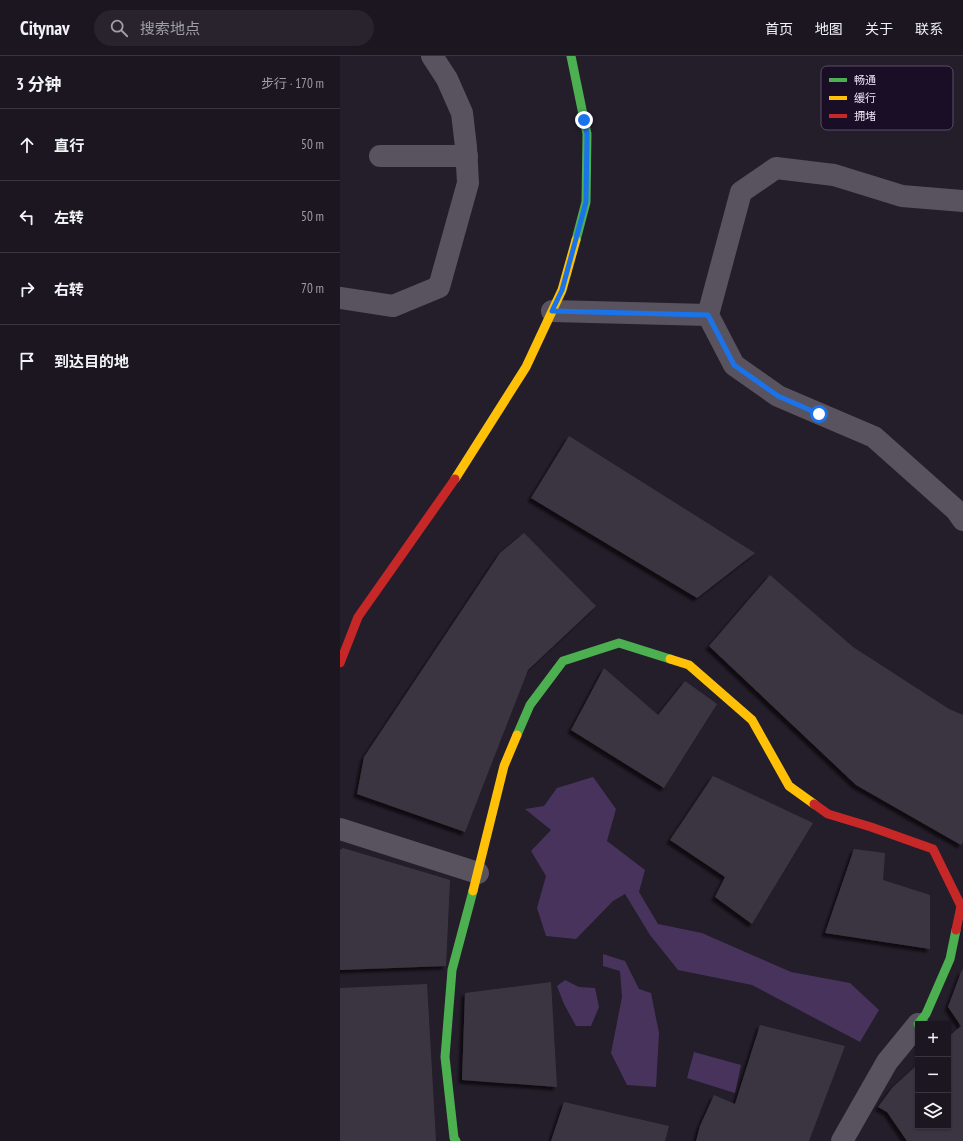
<!DOCTYPE html>
<html lang="zh">
<meta charset="utf-8">
<style>
body{margin:0;font-family:"PT Sans Narrow","Noto Sans SC",sans-serif;background:#28232d;color:#f1f3f6}
.controls{position:absolute;right:12px;bottom:12px;display:grid;overflow:hidden;border-radius:0px;box-shadow:0 1px 3px #0004}
.controls button{width:36px;height:36px;display:grid;place-items:center;padding:0;border:0;border-bottom:1px solid #39353e;background:#1b1620;color:#f1f3f6;font:20px sans-serif}
.stop{position:absolute;width:12px;height:12px;margin:-9px;border:3px solid #1a73e8;border-radius:50%;background:#fff}
.stop.end{background:#1a73e8;border-color:#fff;box-shadow:0 1px 4px #0008}
.list{margin:0;padding:0;list-style:none}
h2{display:flex;justify-content:space-between;align-items:center;height:52px;margin:0;padding:0 16px;font-size:17px}
h2 small{font-size:13px;font-weight:400;color:#a09fa5}
.list li{display:grid;grid-template-columns:26px 1fr auto;gap:12px;align-items:center;box-sizing:border-box;height:72px;padding:0 16px;border-top:1px solid #39353e}
.list b{display:block;font-size:15px;white-space:nowrap}
.list em{font-size:13px;font-style:normal;color:#a09fa5}
.icon{flex:none;width:22px;height:22px;fill:none;stroke:currentColor;stroke-width:2;stroke-linecap:round;stroke-linejoin:round}
.map{position:relative;flex:none;width:623px;height:1085px;overflow:hidden}
header{display:flex;align-items:center;gap:24px;box-sizing:border-box;height:56px;padding:0 20px;background:#1b1620;border-bottom:1px solid #39353e}
header strong{font-size:19px}
nav{display:flex;gap:22px;margin-inline-start:auto;font-size:14px}
.search{width:280px;height:36px;background:#28232d;display:flex;align-items:center;gap:10px;box-sizing:border-box;padding:0 14px;border-radius:22px;color:#a09fa5;font-size:15px}
main{display:flex}
aside{flex:1;background:#1b1620}
.map>svg:first-child{display:block}
</style>
<header>
<strong>Citynav</strong>
<div class="search"><svg class="icon" aria-label="search" viewBox="0 0 24 24"><circle cx="10" cy="10" r="6"/><path d="M15 15l6 6"/></svg>搜索地点</div>
<nav><a>首页</a><a>地图</a><a>关于</a><a>联系</a></nav>
</header>
<main>
<aside>
<h2>3 分钟<small>步行 · 170 m</small></h2>
<ul class="list">
<li><svg class="icon" aria-label="ahead" viewBox="0 0 24 24"><path d="M12 20V5M6 11l6-6 6 6"/></svg><div><b>直行</b></div><em>50 m</em></li>
<li><svg class="icon" aria-label="left" viewBox="0 0 24 24"><path d="M17 20v-9H6M10 6l-5 5 5 5"/></svg><div><b>左转</b></div><em>50 m</em></li>
<li><svg class="icon" aria-label="right" viewBox="0 0 24 24"><path d="M7 20v-9h11M14 6l5 5-5 5"/></svg><div><b>右转</b></div><em>70 m</em></li>
<li><svg class="icon" aria-label="arrive" viewBox="0 0 24 24"><path d="M6 21V4h12l-3 4 3 4H6"/></svg><div><b>到达目的地</b></div></li>
</ul>
</aside>
<div class="map">
<svg width="623" height="1085" viewBox="0 0 623 1085">
<defs>
<filter id="shadow"><feDropShadow dx="-3.5" dy="3.5" stdDeviation="1" flood-color="#0009"/></filter>
</defs>
<rect width="100%" height="100%" fill="#241d2a"/>
<!-- water -->
<g fill="#48335d">
<polygon points="253,721 276,753 267,785 305,814 299,836 318,868 362,877 451,916 510,927 539,954 520,986 412,929 338,914 310,879 285,838 273,845 236,883 206,880 197,852 206,820 191,795 211,774 185,753 204,750 217,732"/>
<polygon points="263,898 285,905 299,933 311,937 319,977 316,1031 287,1029 271,997 282,941 280,915 263,910"/>
<polygon points="225,924 239,931 255,932 259,951 251,970 236,970 224,948 217,930"/>
<polygon points="354,996 401,1009 395,1037 347,1022"/>
</g>
<!-- building -->
<g fill="#3b3642" filter="url(#shadow)">
<polygon points="229,380 415,497 357,542 191,442"/>
<polygon points="184,477 256,550 188,614 125,776 17,738 24,701 160,497"/>
<polygon points="430,519 513,591 609,653 623,659 623,786 621,789 516,729 369,590"/>
<polygon points="264,612 318,659 345,625 377,648 324,732 231,674"/>
<polygon points="373,720 473,767 412,868 375,841 385,821 330,784"/>
<polygon points="3,792 110,824 106,910 0,914 0,794"/>
<polygon points="514,793 545,797 543,824 590,839 590,893 485,877"/>
<polygon points="623,913 623,1085 567,1085 547,1056 538,1051 552,1032 578,1008 578,1070 608,1070 608,981 621,970 608,951 621,916"/>
<polygon points="211,926 217,1031 122,1024 125,937"/>
<polygon points="87,928 96,1085 0,1085 0,932"/>
<polygon points="420,969 505,990 469,1085 356,1085 360,1070 374,1039 395,1048"/>
<polygon points="224,1046 329,1070 325,1085 211,1085"/>
</g>
<g fill="none" stroke-linecap="round" stroke-linejoin="round">
<!-- street -->
<g stroke="#59535f" stroke-width="22">
<polyline points="40,100 127,100"/>
<polyline points="623,145 562,140 494,119 436,112 401,136 368,259 394,309 438,340 534,381 616,454 623,464"/>
<polyline points="0,242 53,250 99,231 128,127 126,91 122,57 107,23 92,0"/>
<polyline points="212,255 368,259"/>
<polyline points="0,773 138,817"/>
<polyline points="502,1085 547,1006 578,968"/>
</g>
<!-- fast -->
<g stroke="#4caf50" stroke-width="9">
<polyline points="231,0 247,78 246,146 236,184"/>
<polyline points="177,679 190,649 223,605 279,587 330,603"/>
<polyline points="578,968 586,958 610,903 616,874"/>
<polyline points="116,1085 114,1082 105,1001 112,914 133,835"/>
</g>
<!-- slow -->
<g stroke="#ffc107" stroke-width="9">
<polyline points="115,423 186,311 222,234 236,184"/>
<polyline points="330,603 349,609 412,664 449,730 474,748"/>
<polyline points="133,835 164,710 177,679"/>
</g>
<!-- jam -->
<g stroke="#c62828" stroke-width="9">
<polyline points="0,607 18,561 115,423"/>
<polyline points="474,748 488,758 531,771 593,793 621,850 616,874"/>
</g>
</g>
<g fill="none" stroke-linecap="round" stroke-linejoin="round">
<!-- route -->
<polyline stroke="#1a73e8" stroke-width="5" points="244,64 247,78 246,146 222,234 212,255 368,259 394,309 438,340 479,358"/>
</g>
<!-- legend -->
<rect x="481" y="10" width="132" height="64" rx="6" fill="#1a0e26" stroke="#594e65" stroke-width="1"/>
<rect x="489" y="22" width="18" height="4" fill="#4caf50"/>
<rect x="489" y="40" width="18" height="4" fill="#ffc107"/>
<rect x="489" y="58" width="18" height="4" fill="#c62828"/>
<g font-size="11" fill="#ede5f7">
<text x="514" y="28">畅通</text>
<text x="514" y="46">缓行</text>
<text x="514" y="64">拥堵</text>
</g>
</svg>
<div class="controls">
<button>+</button>
<button>−</button>
<button><svg class="icon" aria-label="layers" viewBox="0 0 24 24"><path d="M12 4l9 5-9 5-9-5zM3 14l9 5 9-5"/></svg></button>
</div>
<div class="stop" style="left:479px;top:358px"></div>
<div class="stop end" style="left:244px;top:64px"></div>
</div>
</main>
